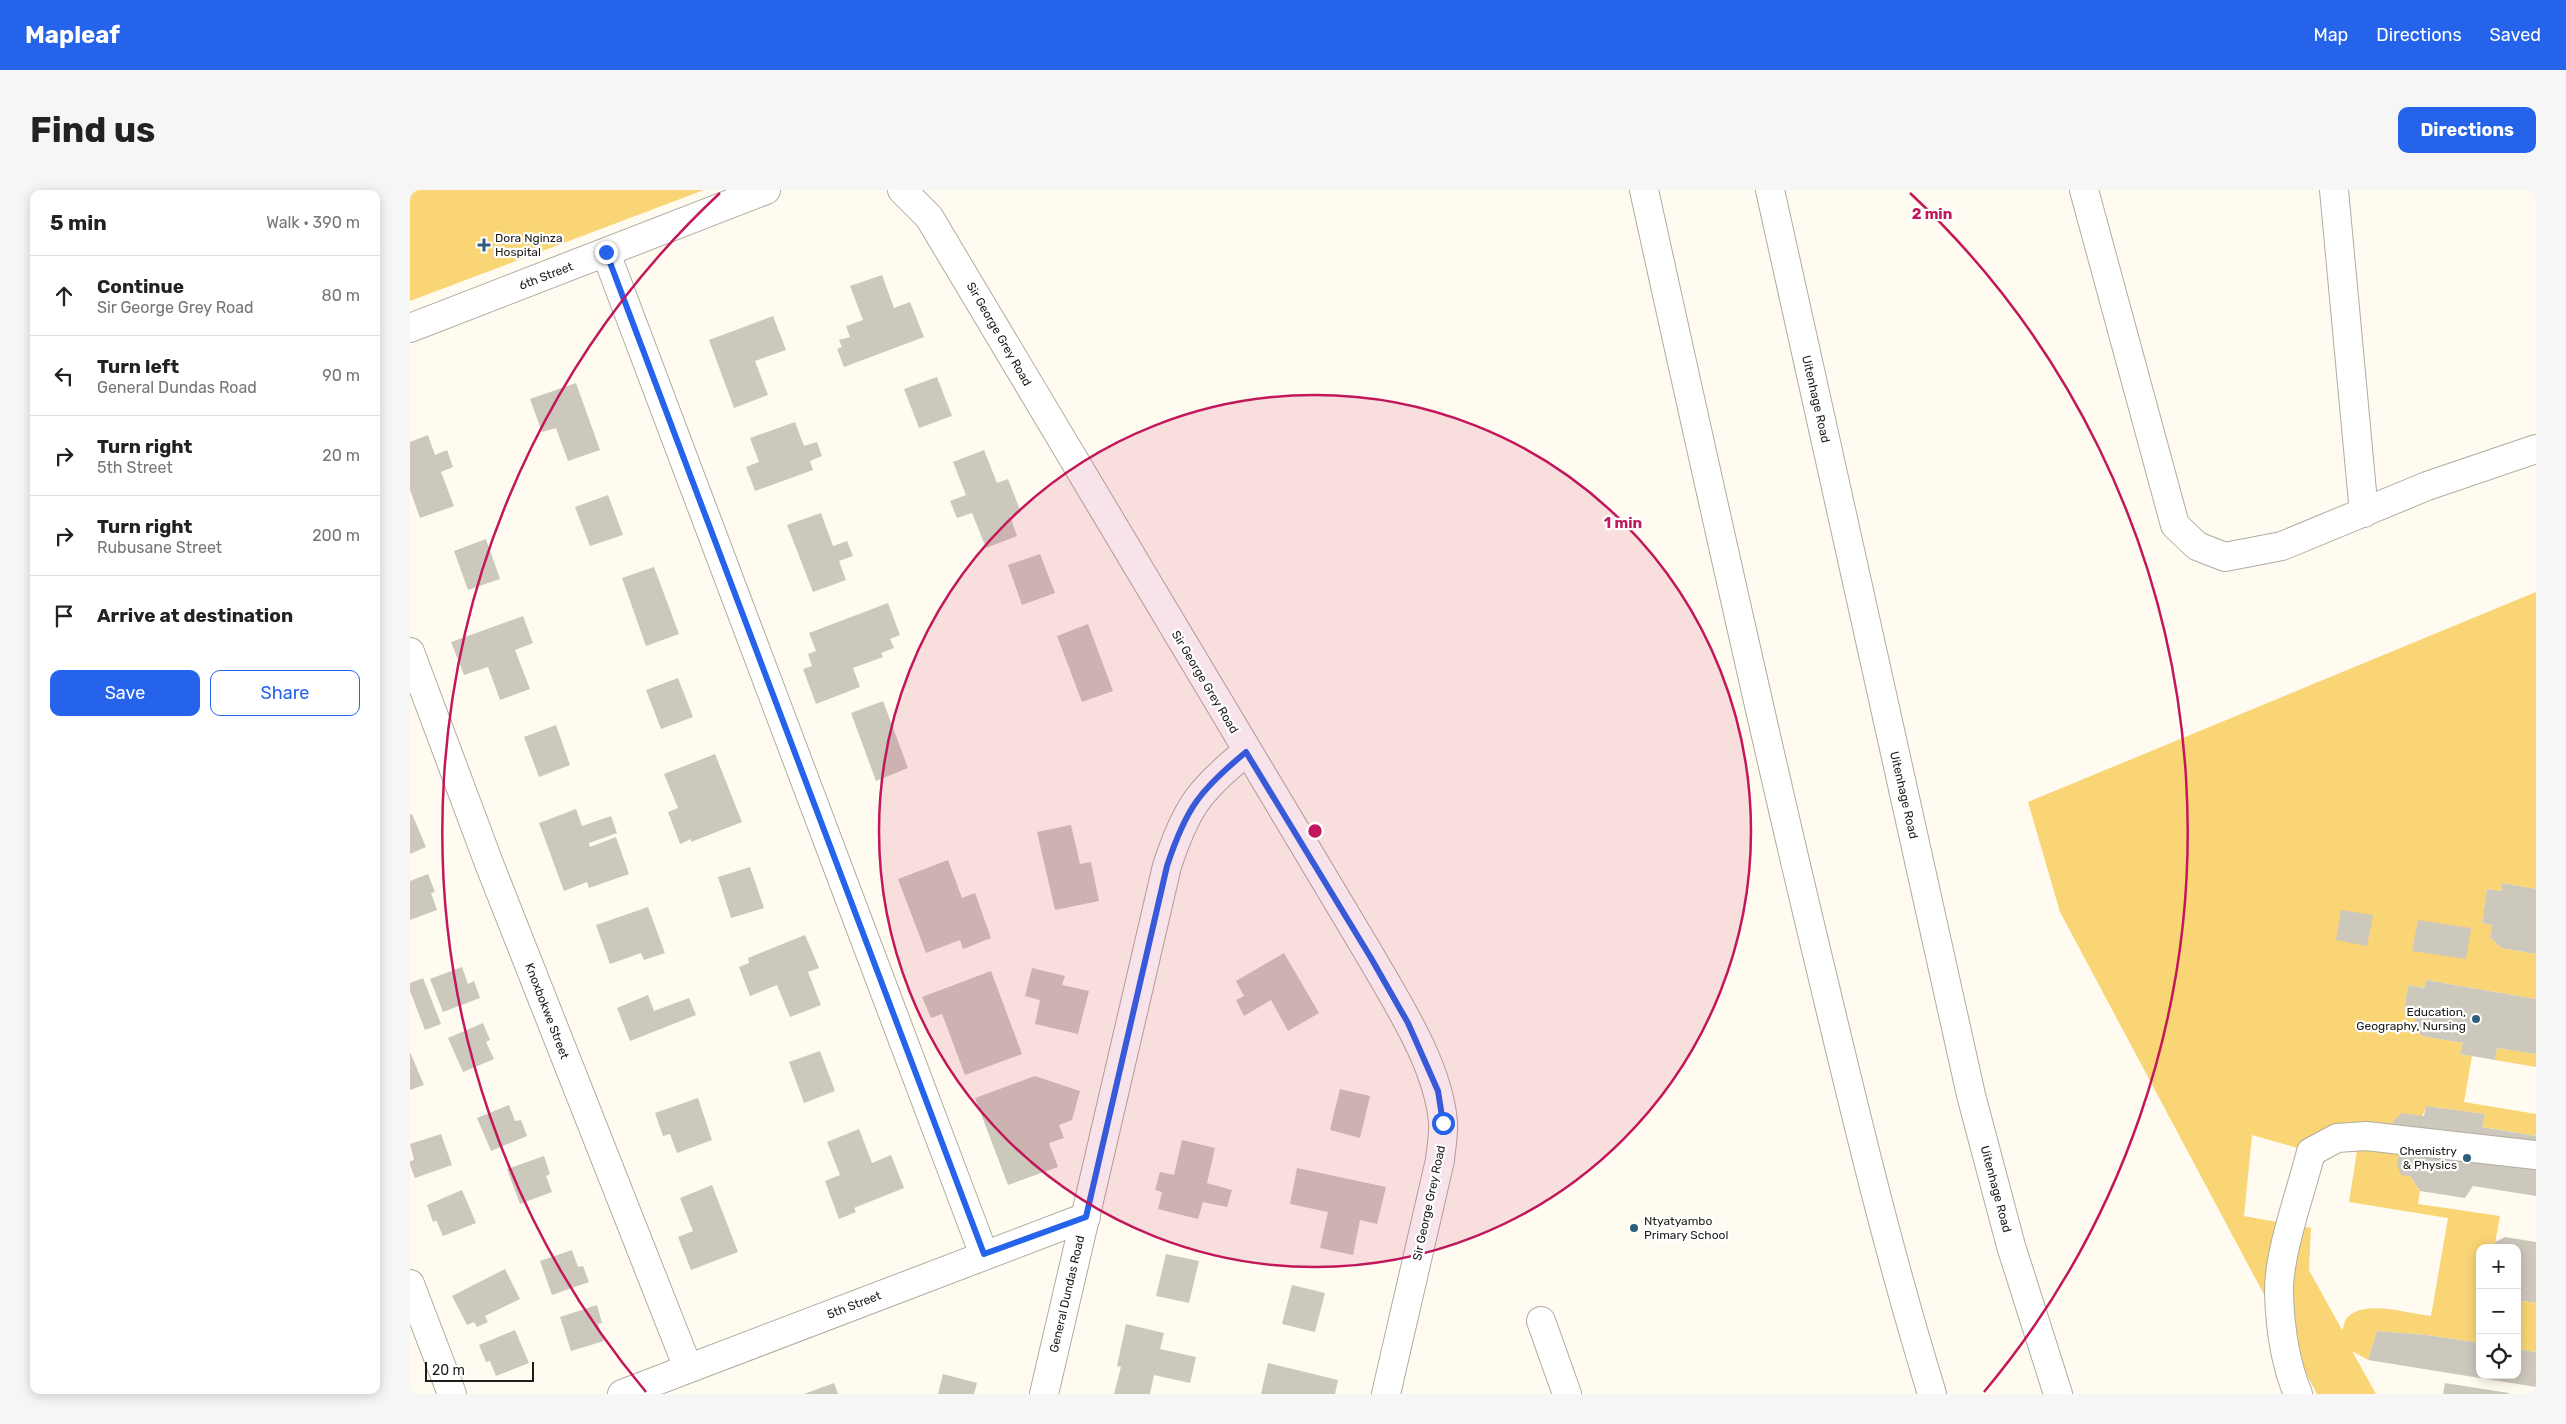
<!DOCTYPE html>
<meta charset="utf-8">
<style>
body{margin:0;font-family:Rubik,sans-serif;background:#f6f6f6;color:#222}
.controls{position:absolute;right:15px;bottom:15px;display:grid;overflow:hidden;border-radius:10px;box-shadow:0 2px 12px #0003}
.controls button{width:45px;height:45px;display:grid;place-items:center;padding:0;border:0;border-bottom:1px solid #e0e0e0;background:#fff;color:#222;font:25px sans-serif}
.scale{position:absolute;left:15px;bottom:12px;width:109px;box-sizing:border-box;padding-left:5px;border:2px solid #1e1c17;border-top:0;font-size:14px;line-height:18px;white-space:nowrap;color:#1e1c17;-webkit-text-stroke:4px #fff;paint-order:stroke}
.stop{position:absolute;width:15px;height:15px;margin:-11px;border:4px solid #2563eb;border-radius:50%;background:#fff}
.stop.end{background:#2563eb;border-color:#fff;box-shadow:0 1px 5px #0008}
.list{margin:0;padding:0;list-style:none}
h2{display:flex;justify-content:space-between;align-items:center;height:65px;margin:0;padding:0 20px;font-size:21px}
h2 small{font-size:16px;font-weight:400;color:#767676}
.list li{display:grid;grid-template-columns:32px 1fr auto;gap:15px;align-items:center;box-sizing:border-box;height:80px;padding:0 20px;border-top:1px solid #e0e0e0}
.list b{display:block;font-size:19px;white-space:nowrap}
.list p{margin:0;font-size:16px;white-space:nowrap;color:#767676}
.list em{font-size:16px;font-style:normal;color:#767676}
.actions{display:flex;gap:10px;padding:15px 20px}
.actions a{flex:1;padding:11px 0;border:1px solid #2563eb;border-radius:10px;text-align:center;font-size:18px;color:#2563eb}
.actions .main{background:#2563eb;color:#fff}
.icon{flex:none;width:28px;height:28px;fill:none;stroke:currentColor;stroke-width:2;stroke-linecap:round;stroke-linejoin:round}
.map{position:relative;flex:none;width:2126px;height:1204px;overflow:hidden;border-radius:10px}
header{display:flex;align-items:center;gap:30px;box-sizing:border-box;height:70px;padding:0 25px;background:#2563eb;color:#fff}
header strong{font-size:24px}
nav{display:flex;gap:28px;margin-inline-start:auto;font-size:18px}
.intro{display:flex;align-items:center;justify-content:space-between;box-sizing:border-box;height:120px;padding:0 30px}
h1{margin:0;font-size:35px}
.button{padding:12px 22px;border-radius:10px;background:#2563eb;color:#fff;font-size:18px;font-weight:700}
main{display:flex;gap:30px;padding:0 30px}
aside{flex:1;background:#fff;border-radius:10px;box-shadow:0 2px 12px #0003}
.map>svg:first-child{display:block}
</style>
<header>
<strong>Mapleaf</strong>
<nav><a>Map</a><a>Directions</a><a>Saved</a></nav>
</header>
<div class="intro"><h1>Find us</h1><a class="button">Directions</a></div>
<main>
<aside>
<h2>5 min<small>Walk · 390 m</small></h2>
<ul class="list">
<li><svg class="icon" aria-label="ahead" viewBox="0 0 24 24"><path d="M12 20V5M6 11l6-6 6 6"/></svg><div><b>Continue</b><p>Sir George Grey Road</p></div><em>80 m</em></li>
<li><svg class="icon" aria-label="left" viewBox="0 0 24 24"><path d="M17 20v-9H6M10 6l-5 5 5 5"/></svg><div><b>Turn left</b><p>General Dundas Road</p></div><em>90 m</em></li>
<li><svg class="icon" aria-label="right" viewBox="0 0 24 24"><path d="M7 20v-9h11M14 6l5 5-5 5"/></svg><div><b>Turn right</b><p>5th Street</p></div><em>20 m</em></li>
<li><svg class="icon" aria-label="right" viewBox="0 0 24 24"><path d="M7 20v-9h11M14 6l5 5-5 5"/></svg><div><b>Turn right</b><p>Rubusane Street</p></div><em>200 m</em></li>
<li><svg class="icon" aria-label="arrive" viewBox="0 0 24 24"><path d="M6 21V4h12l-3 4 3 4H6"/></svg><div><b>Arrive at destination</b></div></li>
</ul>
<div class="actions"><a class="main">Save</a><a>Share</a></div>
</aside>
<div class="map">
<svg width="2126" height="1204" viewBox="0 0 2126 1204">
<rect width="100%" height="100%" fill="#fffbf0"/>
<!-- green -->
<g fill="#f9d576" fill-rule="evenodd">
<polygon points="0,0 294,0 0,111"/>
<path d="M 2126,402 L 2126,699 L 2092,693 L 2091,701 L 2077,699 L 2072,733 L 2082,735 L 2080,747 L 2091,758 L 2126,764 L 2126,809 L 2016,790 L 2014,798 L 1998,795 L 1994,821 L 2006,823 L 2004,835 L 2012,846 L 2053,853 L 2050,864 L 2062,866 L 2054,912 L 2126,924 L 2126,946 L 2072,937 L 2074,924 L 2016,916 C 2011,939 1979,959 1991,984 L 2000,986 L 2010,1001 L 2008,1014 L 2090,1026 L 2084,1058 L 2070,1058 L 2070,1153 L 2017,1145 L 1967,1141 L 1958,1170 L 1942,1161 L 1966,1204 L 1907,1204 L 1650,722 L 1618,612 ZM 1842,945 L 1901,962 L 1947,961 L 1939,1012 L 2038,1028 L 2021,1126 C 1998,1124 1953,1108 1936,1129 C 1934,1132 1934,1137 1932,1140 L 1899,1080 L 1901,1038 L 1834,1026 Z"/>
<polygon points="2087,858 2126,864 2126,877 2085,870"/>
<polygon points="2107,1110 2126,1113 2126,1162 2107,1159"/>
</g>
<!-- building -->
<g fill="#cdc8bc">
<polygon points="472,85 484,118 500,112 514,147 434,177 427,159 432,157 429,150 440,147 436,136 453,130 440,96"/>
<polygon points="363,126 376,160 345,171 358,205 324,218 299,150"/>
<polygon points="527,187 542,226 509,238 494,199"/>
<polygon points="166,193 190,260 158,271 146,238 132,242 120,209"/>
<polygon points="385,232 394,256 407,252 412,266 400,271 403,280 345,301 336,277 349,272 340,248"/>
<polygon points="18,245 25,265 37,260 43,277 31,282 44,316 10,328 0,300 0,252"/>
<polygon points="574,260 587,293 598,289 611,322 600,326 607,346 576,358 562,323 547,328 540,311 556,305 543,272"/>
<polygon points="198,305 213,345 180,356 165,317"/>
<polygon points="411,323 423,356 437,351 443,366 429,371 436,390 403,402 377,335"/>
<polygon points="76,349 90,389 58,400 44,361"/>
<polygon points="630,364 645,403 612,415 598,375"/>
<polygon points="244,377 269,444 236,456 212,388"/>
<polygon points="478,413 490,445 480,449 484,458 471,463 473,467 443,478 450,497 406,514 393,479 402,476 398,464 406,461 399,443"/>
<polygon points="113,426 123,453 105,460 120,499 90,510 78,477 54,485 41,452"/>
<polygon points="678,434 703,501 672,512 647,446"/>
<polygon points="268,488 283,527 251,539 236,500"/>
<polygon points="473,511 498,578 466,591 441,523"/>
<polygon points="146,535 160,575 129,587 114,547"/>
<polygon points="305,564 332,632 281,652 281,649 270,654 258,622 268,618 254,584"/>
<polygon points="166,619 172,636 201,626 207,643 179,653 180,657 206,647 219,684 179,698 177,692 154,701 129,633"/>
<polygon points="2,624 16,657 0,664 0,625"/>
<polygon points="661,635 670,674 681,672 689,711 645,720 627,642"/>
<polygon points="538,670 552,708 565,703 581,748 553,759 550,750 516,763 488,689"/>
<polygon points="340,677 354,718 321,728 308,687"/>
<polygon points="18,684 25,702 21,703 27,720 0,730 0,691"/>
<polygon points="2092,693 2126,699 2126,764 2091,758 2080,747 2082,735 2072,733 2077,699 2091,701"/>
<polygon points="238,717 255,763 234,770 231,763 200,774 186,735"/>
<polygon points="1931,720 1963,725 1957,756 1926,750"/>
<polygon points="2008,730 2061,738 2056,769 2002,761"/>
<polygon points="395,745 409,778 398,782 411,815 380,827 367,795 340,806 329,777 339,773 338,768"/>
<polygon points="874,763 909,823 878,841 861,810 834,826 826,810 834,806 826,791"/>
<polygon points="52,777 58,794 64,791 70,808 33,822 20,789"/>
<polygon points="622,778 655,786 652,795 679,801 668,844 625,834 630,810 615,806"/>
<polygon points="581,781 612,864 555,885 532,824 521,828 512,807"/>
<polygon points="13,788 31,834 15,840 0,801 0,793"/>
<polygon points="2016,790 2126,809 2126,864 2087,858 2085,870 2050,864 2053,853 2012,846 2004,835 2006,823 1994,821 1998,795 2014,798"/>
<polygon points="238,805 244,821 279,808 286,825 220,851 207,818"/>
<polygon points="73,833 80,850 76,852 84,869 53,882 38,848"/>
<polygon points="410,861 425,901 394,913 379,872"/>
<polygon points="0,862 14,895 0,900"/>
<polygon points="625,886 670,901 662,930 649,935 654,948 639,953 648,977 598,995 565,908"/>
<polygon points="930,899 960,906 950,948 920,940"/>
<polygon points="288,908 302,950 267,963 260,944 253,946 245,923"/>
<polygon points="99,915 105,931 111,930 117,946 81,961 67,928"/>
<polygon points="2016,916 2075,924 2072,937 2126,946 2126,1006 2063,996 2055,1008 2010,1001 2000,986 1991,985 1987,975 1989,962 1978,960 1983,931 1992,923 2014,926"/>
<polygon points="449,939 462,973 481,965 494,998 444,1018 446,1022 429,1029 415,991 430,985 417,952"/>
<polygon points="31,944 42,975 5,988 0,975 0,971 4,970 0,954"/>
<polygon points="772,950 805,958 797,993 822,1000 817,1017 793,1012 788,1029 748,1019 752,1002 745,1000 750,982 764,985"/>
<polygon points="134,966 140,984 136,986 142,1002 110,1014 97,979"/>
<polygon points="887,978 976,997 967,1034 950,1030 943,1065 910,1058 918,1022 880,1014"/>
<polygon points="302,995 328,1062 281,1080 268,1047 283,1041 270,1008"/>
<polygon points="52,1000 66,1033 33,1046 26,1030 23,1032 17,1015"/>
<polygon points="2095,1047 2126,1052 2126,1113 2107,1110 2107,1058 2084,1058 2085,1052"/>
<polygon points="162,1060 168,1077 173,1076 179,1092 142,1105 130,1071"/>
<polygon points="756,1064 789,1071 779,1113 746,1106"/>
<polygon points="95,1079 110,1109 75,1126 78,1132 67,1137 64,1132 57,1135 42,1106"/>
<polygon points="882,1095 915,1103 905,1142 872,1134"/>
<polygon points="187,1115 192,1133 188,1134 194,1151 161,1161 150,1127"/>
<polygon points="716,1134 754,1143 750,1159 786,1167 780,1193 744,1185 740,1204 704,1204 711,1177 707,1176"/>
<polygon points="105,1140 119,1173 86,1186 80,1171 76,1172 69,1155"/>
<polygon points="1967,1141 2017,1145 2070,1153 2070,1185 2107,1185 2107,1159 2126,1162 2126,1197 1958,1170"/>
<polygon points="858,1173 928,1190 925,1204 851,1204"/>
<polygon points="533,1184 567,1193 564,1204 528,1204"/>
<polygon points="424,1193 428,1204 394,1204"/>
<polygon points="2035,1193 2099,1203 2099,1204 2033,1204"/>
</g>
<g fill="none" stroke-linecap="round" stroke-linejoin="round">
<!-- minor casing -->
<g stroke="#b0aca0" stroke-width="30">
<g id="minor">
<path d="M 492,0 L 519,27 L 961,767 C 989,816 1028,875 1033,932 C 1034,944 1031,958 1030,970 L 976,1204"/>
<polyline points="1674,0 1765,335 1787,356 1815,367 1872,356 2017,296 2126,259"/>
<polyline points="1924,0 1954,323"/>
<polyline points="196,63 574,1065"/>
<polyline points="0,138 356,0"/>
<polyline points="0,462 80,676 278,1178"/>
<polyline points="0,1094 42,1204"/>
<polyline points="1131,1131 1157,1204"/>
<polyline points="212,1204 676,1027"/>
<path d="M 634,1204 L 757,676 C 776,618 789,600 836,562"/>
<path d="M 1888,1204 C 1875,1173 1870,1137 1869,1103 C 1868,1064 1891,1002 1901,962 L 1927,948 L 1956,946 L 2126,965"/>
</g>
</g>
<!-- major casing -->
<g stroke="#b0aca0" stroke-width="30">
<g id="major">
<path d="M 1234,0 C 1287,241 1340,482 1397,722 C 1436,884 1473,1045 1522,1204"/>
<polyline points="1360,0 1561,905 1601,1056 1648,1204"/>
</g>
</g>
<!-- minor -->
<use href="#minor" stroke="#fff" stroke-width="28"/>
<!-- major -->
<use href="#major" stroke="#fff" stroke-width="28"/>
</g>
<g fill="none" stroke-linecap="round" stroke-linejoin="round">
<!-- route -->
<path stroke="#2563eb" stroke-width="6" d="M 196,62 L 574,1064 L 676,1027 L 757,676 C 776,618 790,600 836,562 L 961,768 L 998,833 L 1028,901 L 1033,933"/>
</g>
<!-- distance rings -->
<circle cx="905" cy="641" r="436" fill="#c2185b" fill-opacity=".12"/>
<g fill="none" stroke="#c2185b" stroke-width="2.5">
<circle cx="905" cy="641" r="436"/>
<path d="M236 1202A873 873 0 0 1 310 3M1500 3A873 873 0 0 1 1574 1202"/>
</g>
<!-- markers -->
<g fill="#2f5e7d" stroke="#fff" stroke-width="2">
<path d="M71.5 47.5h5v5h5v5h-5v5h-5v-5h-5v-5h5z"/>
<circle cx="2066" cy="829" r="5"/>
<circle cx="2057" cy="968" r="5"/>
<circle cx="1224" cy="1038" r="5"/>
</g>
<g text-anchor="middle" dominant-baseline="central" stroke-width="4.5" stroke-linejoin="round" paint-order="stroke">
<!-- poi labels -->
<g font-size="12" fill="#1e1c17" stroke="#fff" text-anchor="start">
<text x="85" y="48">Dora Nginza<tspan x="85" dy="14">Hospital</tspan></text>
<text x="2056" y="822" text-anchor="end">Education,<tspan x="2056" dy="14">Geography, Nursing</tspan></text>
<text x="2047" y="961" text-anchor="end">Chemistry<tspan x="2047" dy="14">&amp; Physics</tspan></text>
<text x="1234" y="1031">Ntyatyambo<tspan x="1234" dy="14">Primary School</tspan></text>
</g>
<!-- street labels -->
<g font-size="12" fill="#1e1c17" stroke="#fff">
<text transform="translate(136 86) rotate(-21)">6th Street</text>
<text transform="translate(589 144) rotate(60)">Sir George Grey Road</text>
<text transform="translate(1406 209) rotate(77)">Uitenhage Road</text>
<text transform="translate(795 492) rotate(59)">Sir George Grey Road</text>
<text transform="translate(1494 605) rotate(77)">Uitenhage Road</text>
<text transform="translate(137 821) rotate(69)">Knoxbokwe Street</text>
<text transform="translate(1586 999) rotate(75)">Uitenhage Road</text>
<text transform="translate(1019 1013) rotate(-78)">Sir George Grey Road</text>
<text transform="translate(657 1104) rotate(-77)">General Dundas Road</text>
<text transform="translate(444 1115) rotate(-21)">5th Street</text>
</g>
</g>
<circle cx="905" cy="641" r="8" fill="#c2185b" stroke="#fff" stroke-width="2.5"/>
<g font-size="15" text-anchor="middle" font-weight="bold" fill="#c2185b" stroke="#fff" stroke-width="4.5" stroke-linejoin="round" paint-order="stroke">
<text x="1522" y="29">2 min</text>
<text x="1213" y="338">1 min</text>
</g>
</svg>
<div class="controls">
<button>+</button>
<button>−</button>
<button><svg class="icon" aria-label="locate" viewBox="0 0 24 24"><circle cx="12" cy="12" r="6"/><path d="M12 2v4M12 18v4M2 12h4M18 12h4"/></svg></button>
</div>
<div class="scale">20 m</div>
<div class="stop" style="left:1033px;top:933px"></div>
<div class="stop end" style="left:196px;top:62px"></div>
</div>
</main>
